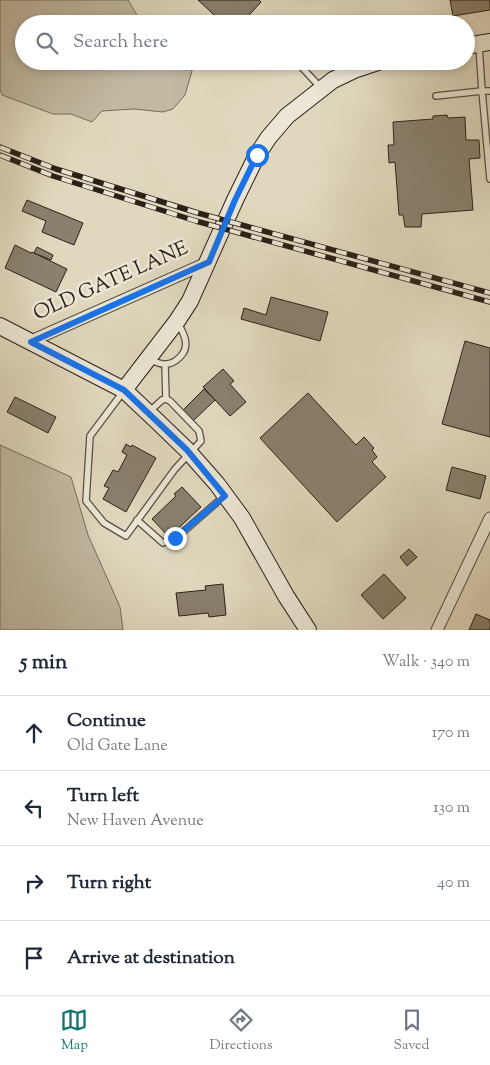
<!DOCTYPE html>
<meta charset="utf-8">
<style>
body{margin:0;font-family:"Sorts Mill Goudy",serif;background:#f2f2f3;color:#1f2937}
.stop{position:absolute;width:15px;height:15px;margin:-11px;border:4px solid #1a73e8;border-radius:50%;background:#fff}
.stop.end{background:#1a73e8;border-color:#fff;box-shadow:0 1px 5px #0008}
.list{margin:0;padding:0;list-style:none}
h2{display:flex;justify-content:space-between;align-items:center;height:65px;margin:0;padding:0 20px;font-size:21px}
h2 small{font-size:16px;font-weight:400;color:#747a83}
.list li{display:grid;grid-template-columns:32px 1fr auto;gap:15px;align-items:center;box-sizing:border-box;height:75px;padding:0 20px;border-top:1px solid #e0e1e3}
.list b{display:block;font-size:19px;white-space:nowrap}
.list p{margin:0;font-size:16px;white-space:nowrap;color:#747a83}
.list em{font-size:16px;font-style:normal;color:#747a83}
.icon{flex:none;width:28px;height:28px;fill:none;stroke:currentColor;stroke-width:2;stroke-linecap:round;stroke-linejoin:round}
.map{position:relative;flex:none;width:490px;height:630px;overflow:hidden}
.search{position:absolute;background:#fff;box-shadow:0 2px 8px #0003;left:15px;right:15px;top:15px;height:55px;display:flex;align-items:center;gap:12px;box-sizing:border-box;padding:0 18px;border-radius:28px;color:#747a83;font-size:19px}
.sheet{height:365px;background:#fff}
nav{display:flex;justify-content:space-around;align-items:center;box-sizing:border-box;height:70px;border-top:1px solid #e0e1e3;background:#fff;font-size:14px;color:#747a83}
nav a{display:grid;justify-items:center;gap:2px}
nav .on{color:#0f766e}
.map>svg:first-child{display:block}
</style>
<div class="map">
<svg width="490" height="630" viewBox="0 0 490 630">
<rect width="100%" height="100%" fill="#e0d8be"/>
<filter id="stains"><feTurbulence type="fractalNoise" baseFrequency=".004" numOctaves="4"/><feColorMatrix values="0 0 0 0 .2 0 0 0 0 .09 0 0 0 0 .02 0 0 0 .5 -.17"/></filter>
<radialGradient id="worn" r=".72"><stop offset=".6" stop-color="#630" stop-opacity="0"/><stop offset="1" stop-color="#630" stop-opacity=".3"/></radialGradient>
<!-- green -->
<g fill="#c1b9a2" stroke="#766d5d">
<polygon points="0,0 128,0 142,24 24,24 24,61 186,61 192,71 185,95 173,109 163,112 134,109 102,111 92,122 71,114 53,114 2,95 0,89"/>
<polygon points="0,445 71,477 88,535 120,607 123,630 0,630"/>
</g>
<!-- building -->
<g fill="#89806e" stroke="#2b2118">
<polygon points="198,0 259,0 261,2 241,24 224,24"/>
<polygon points="450,0 490,0 490,10 453,16"/>
<polygon points="447,115 448,118 465,117 466,140 479,140 480,158 469,159 473,210 422,214 421,227 405,227 403,215 399,215 395,162 389,163 388,145 394,145 393,122 433,119 433,116"/>
<polygon points="27,200 83,223 74,245 42,232 46,221 22,211"/>
<polygon points="15,245 31,253 32,252 34,253 67,269 56,292 5,268"/>
<polygon points="37,247 53,255 51,260 34,253"/>
<polygon points="271,297 328,312 320,341 241,319 244,308 266,315"/>
<polygon points="465,341 490,348 490,437 442,424"/>
<polygon points="223,369 234,381 230,384 246,402 230,416 203,387"/>
<polygon points="204,389 215,400 193,421 183,410"/>
<polygon points="308,393 356,445 364,437 374,448 372,450 377,457 372,462 386,477 337,522 260,438"/>
<polygon points="15,397 56,417 48,433 7,412"/>
<polygon points="126,444 131,447 132,445 156,458 126,512 103,499 109,488 104,486 113,470 118,472 127,455 122,452"/>
<polygon points="452,467 486,476 480,499 446,490"/>
<polygon points="182,487 201,507 169,537 152,519 176,496 174,494"/>
<polygon points="409,549 417,557 407,566 400,557"/>
<polygon points="384,574 406,598 383,619 361,595"/>
<polygon points="223,584 226,615 209,617 208,613 179,616 176,593 206,590 205,586"/>
<polygon points="476,614 490,620 490,630 469,630"/>
</g>
<g fill="none" stroke-linecap="round" stroke-linejoin="round">
<!-- service casing -->
<g stroke="#584f42" stroke-width="8">
<g id="service">
<polyline points="264,19 269,24"/>
<polyline points="479,46 482,91 490,91"/>
<polyline points="296,61 321,88"/>
<polyline points="436,96 482,91 490,179"/>
<path d="M 150,360 C 154,361 161,365 166,364 C 171,364 177,360 180,357 C 191,346 184,334 178,323"/>
<polyline points="165,365 166,399"/>
<polyline points="123,392 90,436 86,501 104,523 126,536 175,469 201,441 199,431 170,401 166,399 162,400 150,411"/>
<polyline points="137,520 163,543 175,539 223,497"/>
</g>
</g>
<!-- minor casing -->
<g stroke="#584f42" stroke-width="13">
<g id="minor">
<polyline points="31,341 209,262"/>
<polyline points="437,630 490,518"/>
</g>
</g>
<!-- secondary casing -->
<g stroke="#2b2118" stroke-width="18">
<g id="secondary">
<polyline points="466,46 490,42"/>
<polyline points="0,326 124,390 159,423 187,450 217,484 242,518 286,596 308,630"/>
<polyline points="124,390 177,321 190,301 235,200 257,155 269,137 287,116 333,80 354,70 381,61"/>
</g>
</g>
<!-- service -->
<use href="#service" stroke="#ebe6d5" stroke-width="5.5"/>
<!-- minor -->
<use href="#minor" stroke="#ebe6d5" stroke-width="11"/>
<!-- secondary -->
<use href="#secondary" stroke="#ebe6d5" stroke-width="16"/>
<!-- rail casing -->
<g stroke="#2b2118" stroke-width="5.5">
<g id="rail">
<polyline points="0,147 56,169 198,213 490,293"/>
<polyline points="0,155 53,176 196,221 490,302"/>
</g>
</g>
<!-- rail -->
<use href="#rail" stroke="#ebe6d5" stroke-width="4" stroke-dasharray="11" stroke-linecap="butt"/>
</g>
<g fill="none" stroke-linecap="round" stroke-linejoin="round">
<!-- route -->
<polyline stroke="#1a73e8" stroke-width="6" points="175,538 225,496 187,450 124,390 31,342 209,262 235,200 257,155"/>
</g>
<g text-anchor="middle" dominant-baseline="central" stroke-width="5" stroke-linejoin="round" paint-order="stroke">
<!-- street labels -->
<g font-size="20" fill="#2b2118" stroke="#ebe6d5">
<text transform="translate(111 282) rotate(-24)">OLD GATE LANE</text>
</g>
</g>
<rect width="100%" height="100%" filter="url(#stains)"/>
<rect width="100%" height="100%" fill="url(#worn)"/>
</svg>
<div class="stop" style="left:257px;top:155px"></div>
<div class="stop end" style="left:175px;top:538px"></div>
<div class="search"><svg class="icon" aria-label="search" viewBox="0 0 24 24"><circle cx="10" cy="10" r="6"/><path d="M15 15l6 6"/></svg>Search here</div>
</div>
<section class="sheet">
<h2>5 min<small>Walk · 340 m</small></h2>
<ul class="list">
<li><svg class="icon" aria-label="ahead" viewBox="0 0 24 24"><path d="M12 20V5M6 11l6-6 6 6"/></svg><div><b>Continue</b><p>Old Gate Lane</p></div><em>170 m</em></li>
<li><svg class="icon" aria-label="left" viewBox="0 0 24 24"><path d="M17 20v-9H6M10 6l-5 5 5 5"/></svg><div><b>Turn left</b><p>New Haven Avenue</p></div><em>130 m</em></li>
<li><svg class="icon" aria-label="right" viewBox="0 0 24 24"><path d="M7 20v-9h11M14 6l5 5-5 5"/></svg><div><b>Turn right</b></div><em>40 m</em></li>
<li><svg class="icon" aria-label="arrive" viewBox="0 0 24 24"><path d="M6 21V4h12l-3 4 3 4H6"/></svg><div><b>Arrive at destination</b></div></li>
</ul>
</section>
<nav>
<a class="on"><svg class="icon" aria-label="map" viewBox="0 0 24 24"><path d="M3 6l6-2 6 2 6-2v14l-6 2-6-2-6 2zM9 4v14M15 6v14"/></svg>Map</a>
<a><svg class="icon" aria-label="directions" viewBox="0 0 24 24"><path d="M12 3l9 9-9 9-9-9zM9 14v-3h6M13 9l2 2-2 2"/></svg>Directions</a>
<a><svg class="icon" aria-label="saved" viewBox="0 0 24 24"><path d="M7 4h10v16l-5-4-5 4z"/></svg>Saved</a>
</nav>
